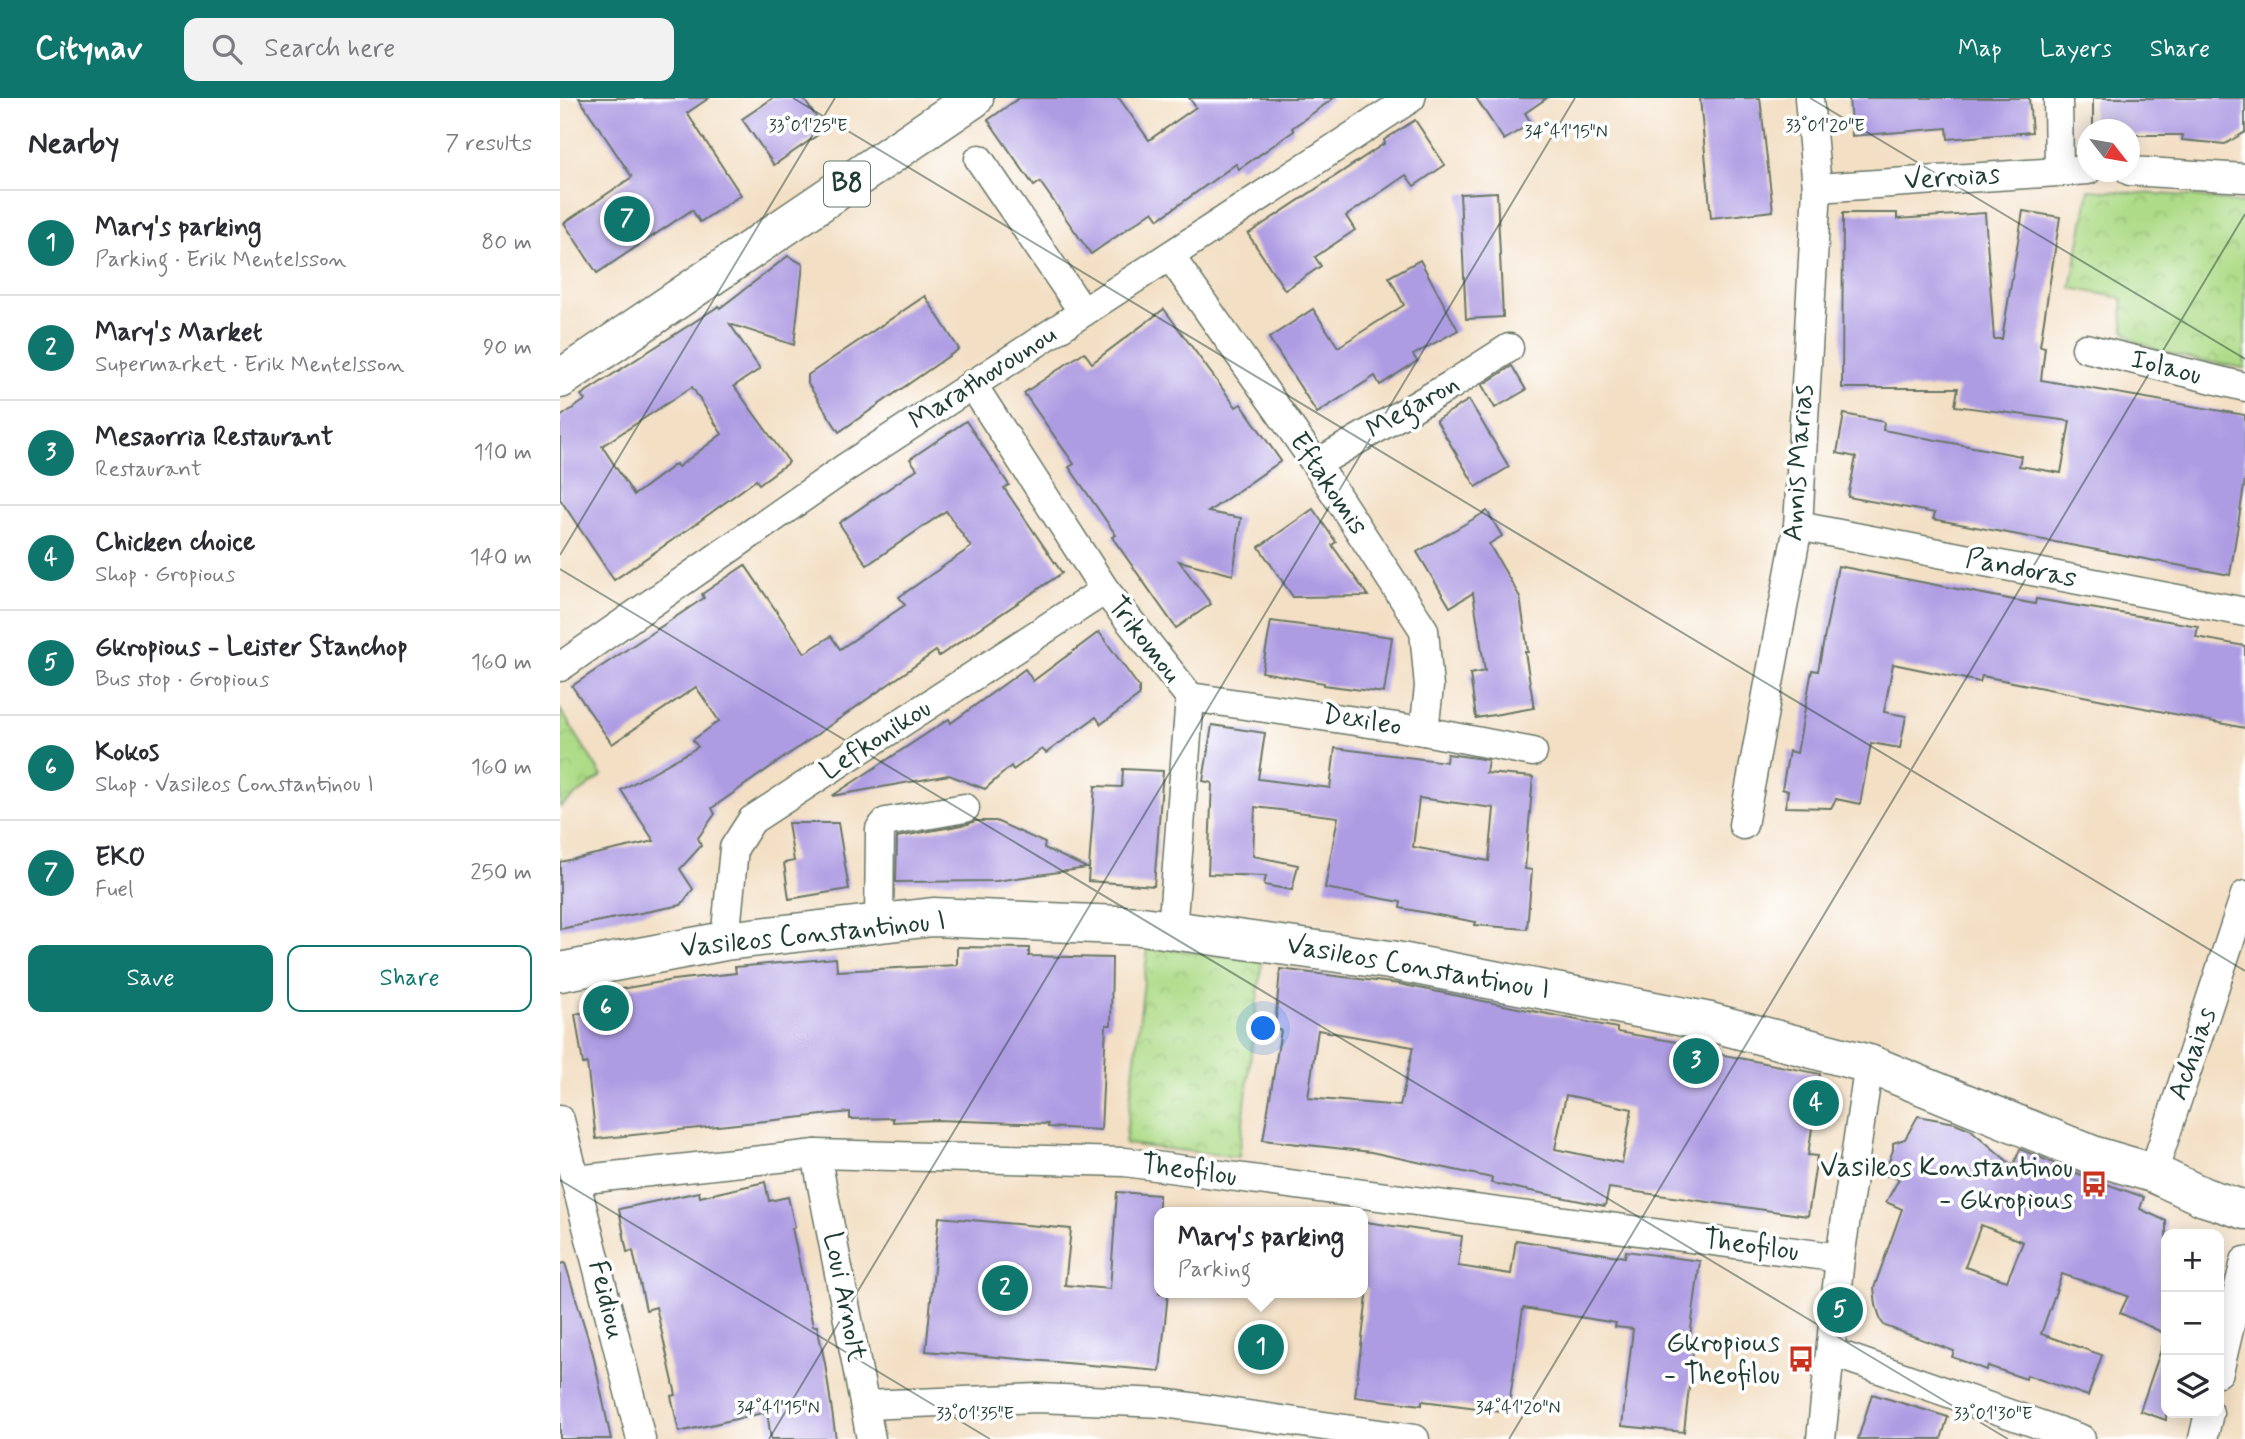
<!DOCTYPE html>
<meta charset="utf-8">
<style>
body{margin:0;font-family:Mynerve,sans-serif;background:#f2f2f3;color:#2b2b33}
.controls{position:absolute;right:21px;bottom:21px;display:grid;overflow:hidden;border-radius:14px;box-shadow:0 4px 18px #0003}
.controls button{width:63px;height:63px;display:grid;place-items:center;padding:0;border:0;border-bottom:2px solid #e1e1e2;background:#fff;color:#2b2b33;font:35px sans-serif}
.compass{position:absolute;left:1517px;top:21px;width:63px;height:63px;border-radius:50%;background:#fff;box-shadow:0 4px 18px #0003;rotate:121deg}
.you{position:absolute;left:704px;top:931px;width:24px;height:24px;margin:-18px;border:5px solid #fff;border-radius:50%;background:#1a73e8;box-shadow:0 0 0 10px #1a73e833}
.badge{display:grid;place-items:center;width:46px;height:46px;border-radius:50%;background:#0f766e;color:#fff;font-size:23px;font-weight:700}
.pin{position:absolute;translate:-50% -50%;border:4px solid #fff;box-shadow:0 2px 7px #0006}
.popup{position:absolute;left:594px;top:1109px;width:214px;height:91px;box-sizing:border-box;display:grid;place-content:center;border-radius:14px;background:#fff;filter:drop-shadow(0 2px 5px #0005);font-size:23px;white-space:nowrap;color:#7c7c81}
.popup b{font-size:26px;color:#2b2b33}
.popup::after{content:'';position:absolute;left:50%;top:100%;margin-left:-14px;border:14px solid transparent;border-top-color:#fff}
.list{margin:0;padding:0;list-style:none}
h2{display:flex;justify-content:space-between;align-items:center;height:91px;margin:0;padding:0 28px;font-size:30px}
h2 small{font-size:23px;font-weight:400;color:#7c7c81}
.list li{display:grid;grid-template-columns:46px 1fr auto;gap:21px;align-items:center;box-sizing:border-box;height:105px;padding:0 28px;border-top:2px solid #e1e1e2}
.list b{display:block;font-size:26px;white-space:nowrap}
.list p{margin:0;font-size:23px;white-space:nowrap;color:#7c7c81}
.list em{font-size:23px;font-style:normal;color:#7c7c81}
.actions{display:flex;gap:14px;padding:21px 28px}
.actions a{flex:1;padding:16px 0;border:2px solid #0f766e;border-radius:14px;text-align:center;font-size:24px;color:#0f766e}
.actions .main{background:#0f766e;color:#fff}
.icon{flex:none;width:38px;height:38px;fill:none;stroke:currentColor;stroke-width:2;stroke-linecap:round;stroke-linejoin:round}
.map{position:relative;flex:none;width:1685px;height:1341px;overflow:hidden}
header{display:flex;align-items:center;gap:42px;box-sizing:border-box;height:98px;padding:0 35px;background:#0f766e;color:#fff}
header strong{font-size:33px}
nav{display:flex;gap:38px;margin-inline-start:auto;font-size:24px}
.search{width:490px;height:63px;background:#f2f2f3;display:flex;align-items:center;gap:18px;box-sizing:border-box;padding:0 24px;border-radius:14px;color:#7c7c81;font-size:26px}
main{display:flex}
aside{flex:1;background:#fff}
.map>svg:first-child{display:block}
</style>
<header>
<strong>Citynav</strong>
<div class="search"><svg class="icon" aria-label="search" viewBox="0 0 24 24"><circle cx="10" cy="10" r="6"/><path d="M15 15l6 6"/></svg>Search here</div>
<nav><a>Map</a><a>Layers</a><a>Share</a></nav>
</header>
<main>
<aside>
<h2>Nearby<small>7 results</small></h2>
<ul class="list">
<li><span class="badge">1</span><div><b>Mary's parking</b><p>Parking · Erik Mentelsson</p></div><em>80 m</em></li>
<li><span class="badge">2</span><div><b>Mary's Market</b><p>Supermarket · Erik Mentelsson</p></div><em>90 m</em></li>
<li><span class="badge">3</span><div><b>Mesaorria Restaurant</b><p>Restaurant</p></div><em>110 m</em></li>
<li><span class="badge">4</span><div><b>Chicken choice</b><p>Shop · Gropious</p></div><em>140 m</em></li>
<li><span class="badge">5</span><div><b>Gkropious - Leister Stanchop</b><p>Bus stop · Gropious</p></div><em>160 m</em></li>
<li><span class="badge">6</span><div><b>Kokos</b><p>Shop · Vasileos Constantinou I</p></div><em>160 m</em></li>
<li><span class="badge">7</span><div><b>EKO</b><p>Fuel</p></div><em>250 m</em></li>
</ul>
<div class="actions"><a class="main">Save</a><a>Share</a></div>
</aside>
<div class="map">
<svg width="1685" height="1341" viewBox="0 0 1685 1341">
<defs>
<pattern id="park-crowns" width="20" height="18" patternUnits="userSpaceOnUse" patternTransform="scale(1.75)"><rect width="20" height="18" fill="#addb87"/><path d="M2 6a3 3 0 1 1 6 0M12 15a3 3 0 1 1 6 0" fill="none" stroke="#94bd75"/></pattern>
</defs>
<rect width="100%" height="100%" fill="#fff"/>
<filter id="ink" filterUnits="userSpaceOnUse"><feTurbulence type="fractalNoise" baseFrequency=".0143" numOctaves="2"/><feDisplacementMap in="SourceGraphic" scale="14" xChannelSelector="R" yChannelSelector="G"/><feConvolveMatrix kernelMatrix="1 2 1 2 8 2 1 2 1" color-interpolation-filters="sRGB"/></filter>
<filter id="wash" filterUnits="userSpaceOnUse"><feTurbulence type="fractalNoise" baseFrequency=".00686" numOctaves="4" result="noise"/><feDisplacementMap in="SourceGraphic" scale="28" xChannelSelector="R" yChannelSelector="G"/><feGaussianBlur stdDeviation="1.57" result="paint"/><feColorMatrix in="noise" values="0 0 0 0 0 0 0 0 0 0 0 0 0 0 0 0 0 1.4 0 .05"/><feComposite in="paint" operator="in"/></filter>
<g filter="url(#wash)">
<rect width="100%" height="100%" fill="#f3dfc4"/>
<!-- park -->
<g fill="url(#park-crowns)" stroke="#668c5e" stroke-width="2">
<path d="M 1529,92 L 1631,98 L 1685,106 L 1685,270 C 1660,266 1577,255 1565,233 C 1561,224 1563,210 1562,200 L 1511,190 Z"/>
<polygon points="0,611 42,678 0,709"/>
<polygon points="588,849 702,862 679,1059 565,1046"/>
</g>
<g id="blocks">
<!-- building -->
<g fill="#ae9ce3" fill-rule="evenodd">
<polygon points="19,0 149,0 127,15 181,97 140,124 132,112 37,175 4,125 72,79"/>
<polygon points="213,0 243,0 265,32 214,67 182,21"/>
<polygon points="459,0 559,0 589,42 636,9 629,0 774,0 732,30 734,33 679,71 676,66 599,121 593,113 531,156 480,84 474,88 428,22"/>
<polygon points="916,0 987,0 965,15 971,25 944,42"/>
<polygon points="1140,0 1200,0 1213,113 1151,120"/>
<polygon points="1289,0 1469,0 1472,34 1388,41 1387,30 1292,38"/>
<polygon points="1533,0 1685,0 1685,34 1665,46 1622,42 1623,37 1570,37 1570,32 1533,32"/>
<polygon points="855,22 885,67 854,88 846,77 786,118 795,132 755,159 761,168 725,192 688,136 825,45 824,42"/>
<polygon points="937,94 943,219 906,221 900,96"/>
<polygon points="1463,113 1500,119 1480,248 1485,249 1481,282 1685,317 1685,382 1670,477 1373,421 1375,415 1288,399 1296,359 1277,355 1284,316 1324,324 1323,332 1461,358 1459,368 1501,375 1510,323 1395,308 1398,290 1282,290 1283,115 1337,115 1337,121 1425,115 1434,241 1442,241"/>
<path d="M 228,158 L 243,166 L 234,247 L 170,226 L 200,271 L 174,288 L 229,364 L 199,386 L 196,382 L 130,430 L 54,482 L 0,401 L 0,319 L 25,302 L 21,297 L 159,208 L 160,210 ZM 132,289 L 162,336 L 118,369 L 116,366 L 74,397 L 42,348 Z"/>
<polygon points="860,162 898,232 853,257 857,263 820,287 815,278 757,315 709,240 753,211 778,249 844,207 829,179"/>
<polygon points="365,198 399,251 279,334 248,286 248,277"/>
<polygon points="604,211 676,309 681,306 721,363 648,414 681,420 673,477 619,463 651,506 616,530 552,439 556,437 509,369 514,366 464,295 524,254 532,265"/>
<polygon points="952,268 966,292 935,310 922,287"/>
<polygon points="909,302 949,369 916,389 876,322"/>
<polygon points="406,323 449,387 444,390 502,475 379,558 376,553 152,710 155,716 138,740 141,748 120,771 133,791 121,807 0,831 0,764 94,743 61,692 138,649 133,642 159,623 136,589 52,646 12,588 144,500 142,496 185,467 245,555 271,538 280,551 345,507 339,499 411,449 386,413 307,467 279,425 357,371 350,361"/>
<polygon points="753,411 776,444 772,447 808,498 733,499 699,449"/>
<polygon points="927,413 942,438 929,446 960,499 968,554 965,554 974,610 916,620 910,576 925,573 913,495 890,509 857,454"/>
<polygon points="1278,468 1475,506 1476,501 1638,528 1636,539 1685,548 1685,630 1422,578 1420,584 1333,566 1324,614 1346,618 1340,650 1311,645 1300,706 1276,701 1271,710 1225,709 1228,693 1222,691 1229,653 1237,655 1252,572 1258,573"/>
<polygon points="711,523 832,539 824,595 764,587 764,585 702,574"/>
<polygon points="539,534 579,589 579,598 541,626 536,619 486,655 482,651 453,672 451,668 425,691 389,677 272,698 389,621 391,625 465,571 473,583"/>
<path d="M 652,627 L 705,635 L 698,681 L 770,690 L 775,650 L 886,664 L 887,656 L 916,660 L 928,662 L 926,675 L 973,679 L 965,771 L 972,772 L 967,831 L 915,827 L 916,824 L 840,810 L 841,804 L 765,790 L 778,719 L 695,709 L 693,758 L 738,767 L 732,792 L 704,787 L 706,778 L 648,776 L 652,685 L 643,683 ZM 859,700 L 934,710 L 929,763 L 853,749 Z"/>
<polygon points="563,671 603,673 594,788 528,783 535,688 562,689"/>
<polygon points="415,723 436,723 485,745 484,750 527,770 436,783 336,784 337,739 408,726"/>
<polygon points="228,725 278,725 289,791 229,801 224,765 234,763"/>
<polygon points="397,849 469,850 469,858 552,860 551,927 546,927 541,1032 488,1029 488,1026 377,1022 333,1024 333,1020 290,1021 290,1014 36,1041 27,965 23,966 15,916 46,910 43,894 113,882 176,875 175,869 276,860 277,873 397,867"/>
<path d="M 720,871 L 839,886 L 1057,930 L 1057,934 L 1159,951 L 1159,956 L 1260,976 L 1248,1057 L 1257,1058 L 1248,1118 L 1049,1090 L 1045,1108 L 931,1085 L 932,1080 L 811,1054 L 703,1042 L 721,932 L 715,931 ZM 758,932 L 853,949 L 840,1008 L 748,1000 ZM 1006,997 L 1072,1011 L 1062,1065 L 995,1051 Z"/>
<path d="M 1358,1018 L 1395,1025 L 1410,1031 L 1453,1068 L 1460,1051 L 1526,1079 L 1584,1099 L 1580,1111 L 1606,1123 L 1606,1236 L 1560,1215 L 1568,1198 L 1502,1176 L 1481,1236 L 1542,1257 L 1528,1298 L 1467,1277 L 1466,1281 L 1428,1268 L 1426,1272 L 1392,1259 L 1394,1253 L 1325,1228 L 1321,1223 L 1316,1207 L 1314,1190 L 1342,1111 L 1326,1104 L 1339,1081 L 1324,1077 L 1333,1052 L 1333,1045 L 1345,1041 ZM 1421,1127 L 1463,1144 L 1447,1183 L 1405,1169 Z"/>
<polygon points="205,1084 209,1103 228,1099 235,1129 232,1130 253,1228 257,1228 265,1265 276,1341 211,1341 207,1314 119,1334 111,1298 116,1297 96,1209 86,1212 73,1153 67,1154 59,1111 139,1094 140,1099"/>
<polygon points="557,1094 599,1097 599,1195 608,1195 600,1273 366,1253 379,1119 511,1131 505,1187 550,1191"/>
<polygon points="806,1124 902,1138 898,1168 951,1176 956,1142 1065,1159 1066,1153 1140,1163 1128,1253 1133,1253 1124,1334 1062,1328 1073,1231 1055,1229 1056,1225 963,1210 948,1314 862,1303 862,1307 795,1299 808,1190 802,1189 802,1146"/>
<polygon points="5,1165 33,1256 51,1341 0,1341 0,1166"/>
<polygon points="1603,1246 1606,1247 1606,1322 1580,1313"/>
<polygon points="1312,1296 1388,1319 1381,1341 1298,1341"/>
</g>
</g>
</g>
<g filter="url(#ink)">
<use href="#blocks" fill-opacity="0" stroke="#697666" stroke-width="2"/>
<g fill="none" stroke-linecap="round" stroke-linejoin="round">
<!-- minor casing -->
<g stroke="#697666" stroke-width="31">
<g id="minor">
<polyline points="1498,0 1499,73"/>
<polyline points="419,61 523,214"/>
<polyline points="1570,73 1685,80"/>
<polyline points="1257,90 1528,72"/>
<polyline points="610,158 756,366 864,532 869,589 864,633"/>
<polyline points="1526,250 1685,289"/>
<polyline points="412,286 545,492 630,599 612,833"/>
<polyline points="756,366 893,286 949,250"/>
<polyline points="1238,428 1685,514"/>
<polyline points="0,569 285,370 851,0"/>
<polyline points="630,599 864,633 973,654"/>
<polyline points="1183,727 1238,428 1257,90 1249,0"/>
<polyline points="319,826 320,731 326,724 405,710"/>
<polyline points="165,843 174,750 192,722 545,492"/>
<polyline points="0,1022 81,1341"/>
<polyline points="256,1056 311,1341"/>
<polyline points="1593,1075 1685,797"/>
<polyline points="16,1082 256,1056 565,1064 1280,1160"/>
<polyline points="1271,1254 1521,1341"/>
<polyline points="1659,1274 1685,1163"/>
<polyline points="305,1307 477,1300 604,1305 855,1341"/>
<polyline points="1261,1341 1280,1160 1309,966"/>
<polyline points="1643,1341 1649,1315"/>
</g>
</g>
<!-- secondary casing -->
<g stroke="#697666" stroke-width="41">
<polyline id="secondary" points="0,874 165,843 373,819 582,828 830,862 1150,924 1309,966 1535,1058 1593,1075 1644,1099 1685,1112"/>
</g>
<!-- primary casing -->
<g stroke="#697666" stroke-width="41">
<polyline id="primary" points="0,281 414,0"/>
</g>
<!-- minor -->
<use href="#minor" stroke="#fff" stroke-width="28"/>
<!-- secondary -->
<use href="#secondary" stroke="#fff" stroke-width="38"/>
<!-- primary -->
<use href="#primary" stroke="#fff" stroke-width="38"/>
</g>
</g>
<!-- ticks -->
<path fill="none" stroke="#1f3d34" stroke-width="2" stroke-opacity="0.45" d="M 233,0 L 1685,873M 1250,0 L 1685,261M 0,457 L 275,0M 0,471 L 1448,1341M 0,1082 L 430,1341M 209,1341 L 1015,0M 949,1341 L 1685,116"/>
<!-- icons -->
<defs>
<g id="bus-bare" transform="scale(2.1)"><path d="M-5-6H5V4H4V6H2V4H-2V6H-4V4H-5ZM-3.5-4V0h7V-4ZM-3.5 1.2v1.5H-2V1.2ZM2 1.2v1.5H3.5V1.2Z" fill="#c8321e" stroke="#fff" stroke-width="2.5" paint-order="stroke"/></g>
</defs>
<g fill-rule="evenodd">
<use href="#bus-bare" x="1534" y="1086"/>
<use href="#bus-bare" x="1241" y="1261"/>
</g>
<g text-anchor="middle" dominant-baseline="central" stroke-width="7" stroke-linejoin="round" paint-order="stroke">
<!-- shield labels -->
<rect fill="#fff" stroke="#627771" stroke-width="2" x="264" y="63.5" width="46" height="45" rx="5"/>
<g font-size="26" font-weight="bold" fill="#1f3d34">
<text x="287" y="86">B8</text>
</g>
<!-- street labels -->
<g font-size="28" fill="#1f3d34" stroke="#fff">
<text transform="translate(1392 80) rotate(-4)">Verroias</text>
<text transform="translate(1606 270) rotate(14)">Iolaou</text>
<text transform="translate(423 280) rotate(-33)">Marathovounou</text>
<text transform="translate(853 309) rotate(-30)">Megaron</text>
<text transform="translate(1239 365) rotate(-86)">Annis Marias</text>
<text transform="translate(768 386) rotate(56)">Eftakomis</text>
<text transform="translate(1461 471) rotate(11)">Pandoras</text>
<text transform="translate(584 542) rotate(52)">Trikomou</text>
<text transform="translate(802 623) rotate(9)">Dexileo</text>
<text transform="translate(316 642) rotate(-33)">Lefkonikou</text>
<text transform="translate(253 837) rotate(-6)">Vasileos Constantinou I</text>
<text transform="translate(858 870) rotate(10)">Vasileos Constantinou I</text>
<text transform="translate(1633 956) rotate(-71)">Achaias</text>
<text transform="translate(629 1073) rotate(8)">Theofilou</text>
<text transform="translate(1191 1148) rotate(8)">Theofilou</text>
<text transform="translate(284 1199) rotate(79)">Loui Arnolt</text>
<text transform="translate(46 1202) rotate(76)">Feidiou</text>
</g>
<!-- poi labels -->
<g font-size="28" fill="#1f3d34" stroke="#fff" text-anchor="end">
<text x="1513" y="1070">Vasileos Konstantinou<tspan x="1513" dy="32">- Gkropious</tspan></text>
<text x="1220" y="1245">Gkropious<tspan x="1220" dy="32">- Theofilou</tspan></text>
</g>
</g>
<g font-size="18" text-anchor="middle" fill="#1f3d34" stroke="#fff" stroke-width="7" stroke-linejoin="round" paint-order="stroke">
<text x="248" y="33">33°01'25"E</text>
<text x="1265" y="33">33°01'20"E</text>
<text x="1006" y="39">34°41'15"N</text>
<text x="218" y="1315">34°41'15"N</text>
<text x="958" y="1315">34°41'20"N</text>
<text x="415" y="1321">33°01'35"E</text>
<text x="1433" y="1321">33°01'30"E</text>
</g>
</svg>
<div class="controls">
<button>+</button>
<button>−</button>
<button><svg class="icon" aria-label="layers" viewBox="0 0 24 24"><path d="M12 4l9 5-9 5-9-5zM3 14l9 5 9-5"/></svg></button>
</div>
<svg class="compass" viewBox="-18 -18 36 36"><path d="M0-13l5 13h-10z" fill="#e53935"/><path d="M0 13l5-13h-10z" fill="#7c7c81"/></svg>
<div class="you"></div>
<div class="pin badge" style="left:701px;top:1249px">1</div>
<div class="popup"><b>Mary's parking</b>Parking</div>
<div class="pin badge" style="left:445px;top:1190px">2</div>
<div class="pin badge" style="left:1136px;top:963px">3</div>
<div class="pin badge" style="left:1256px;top:1005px">4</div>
<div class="pin badge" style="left:1280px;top:1212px">5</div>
<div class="pin badge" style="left:46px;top:910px">6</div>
<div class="pin badge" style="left:67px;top:121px">7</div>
</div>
</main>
